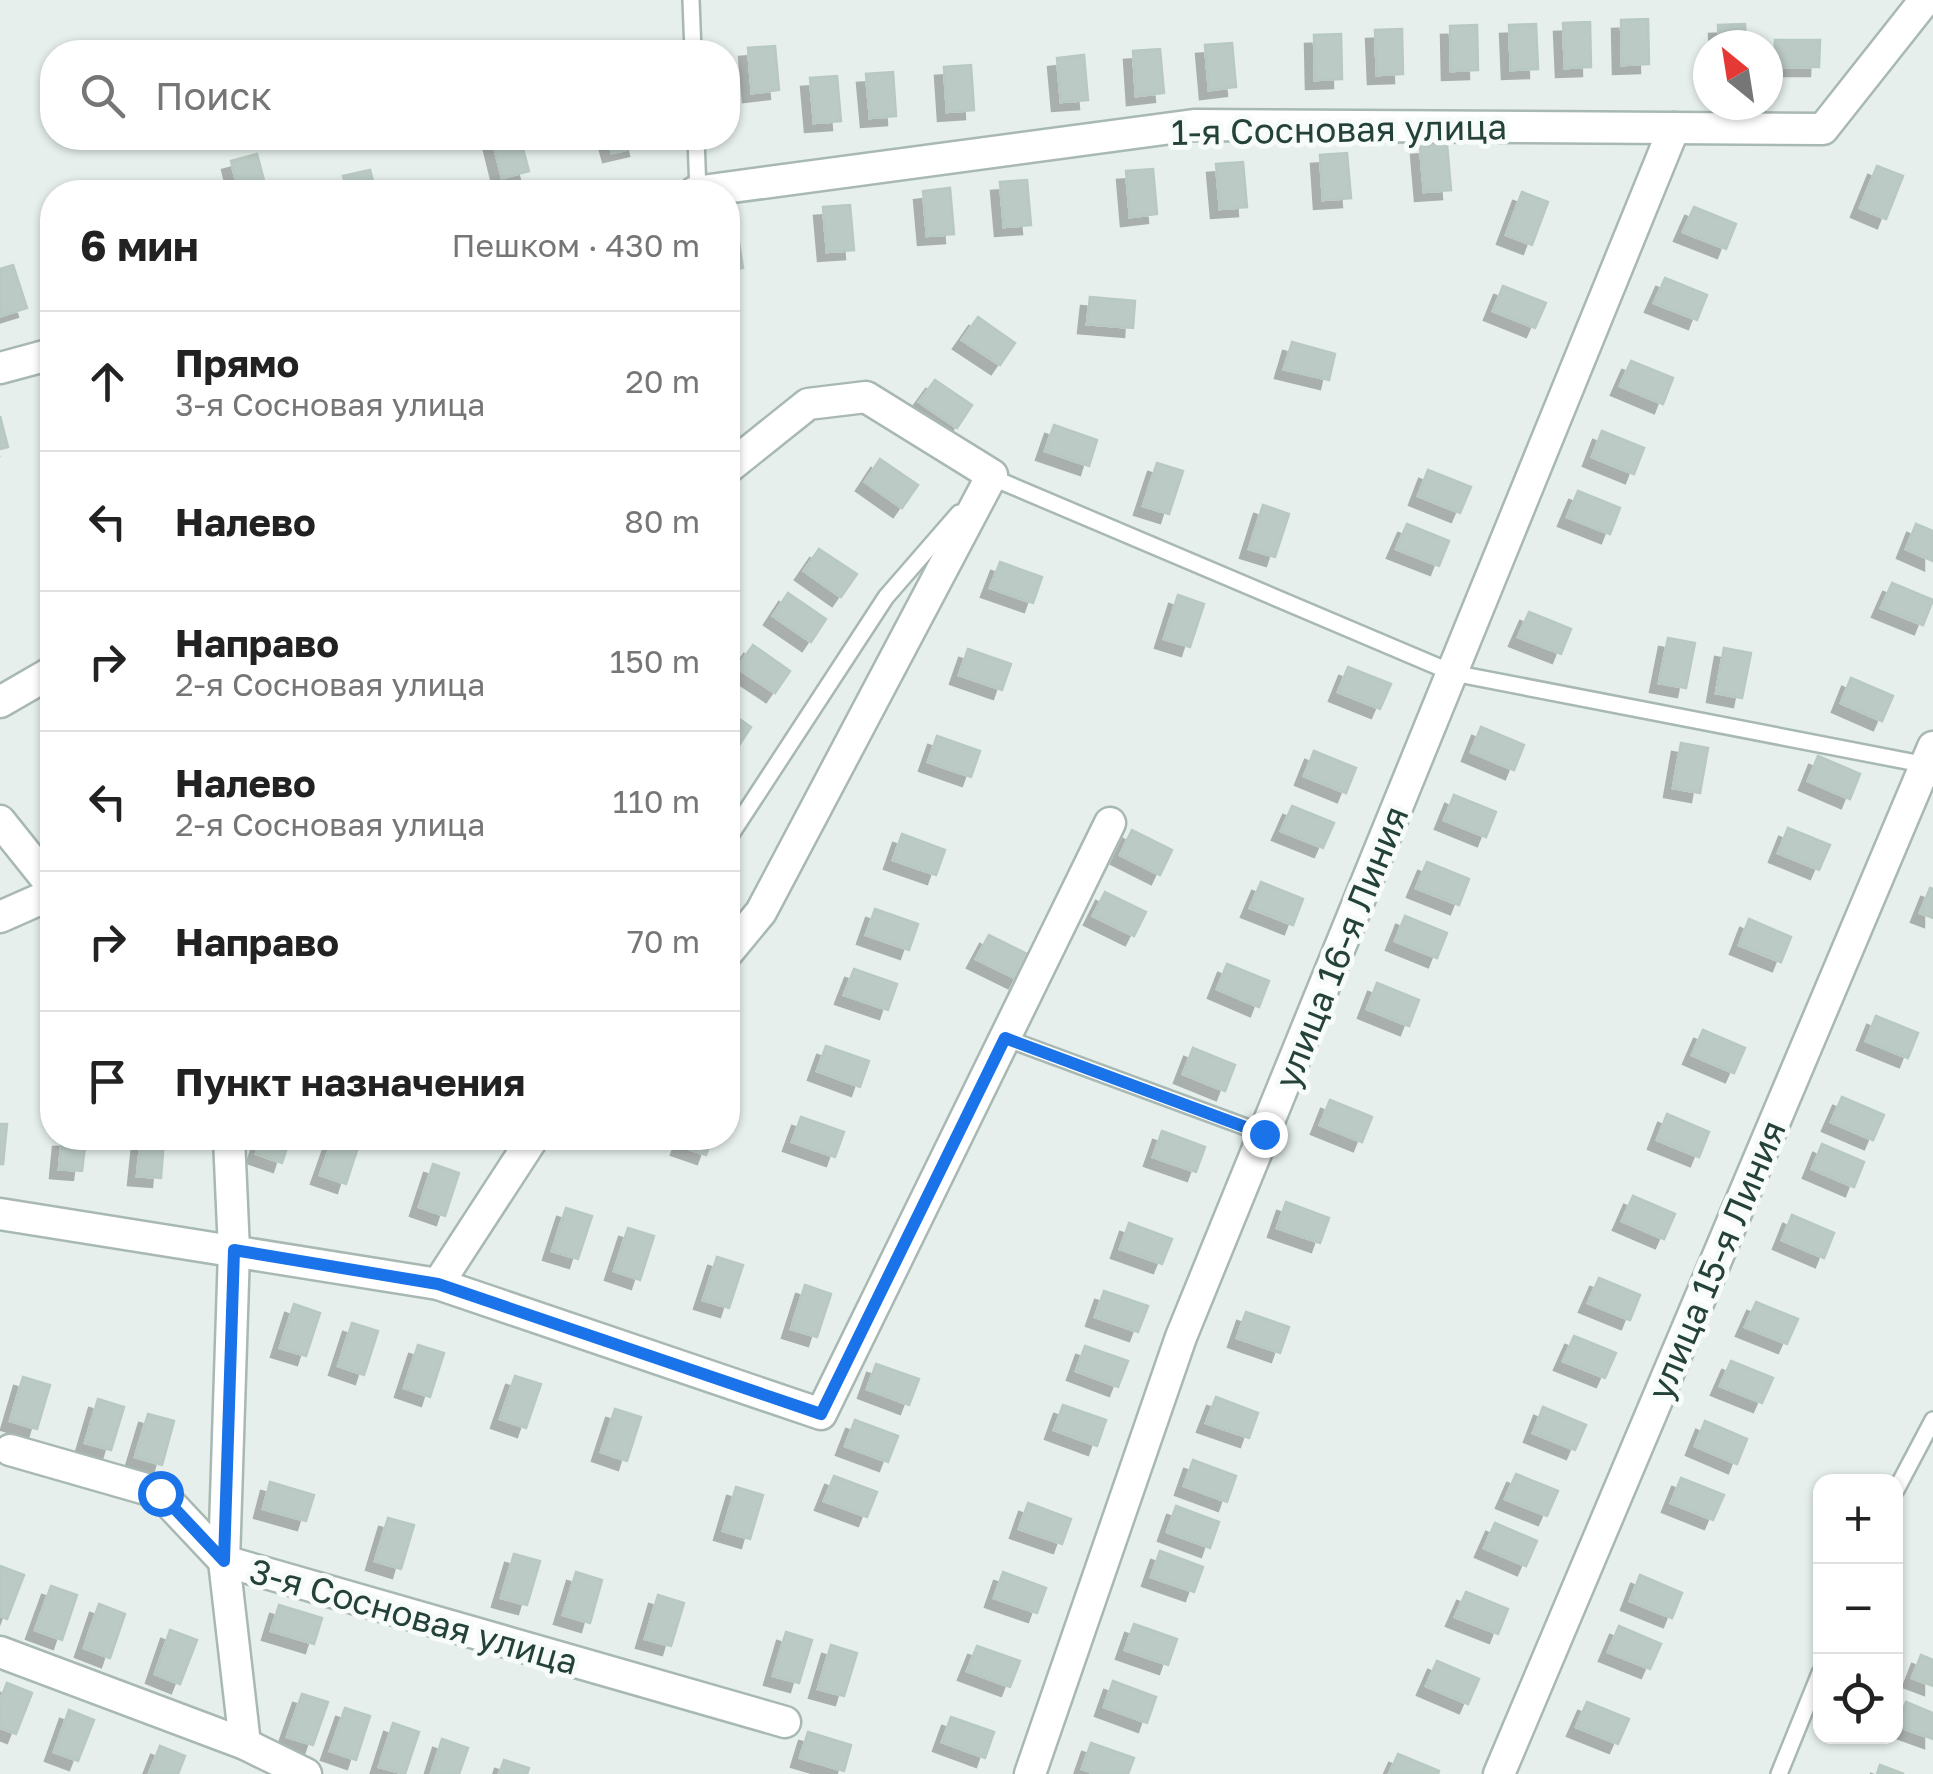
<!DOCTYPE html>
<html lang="ru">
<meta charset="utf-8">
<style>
body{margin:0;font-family:"Golos Text",sans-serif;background:#f2f2f2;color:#222}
.controls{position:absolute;right:30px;bottom:30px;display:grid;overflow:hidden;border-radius:20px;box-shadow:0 2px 8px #0004}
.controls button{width:90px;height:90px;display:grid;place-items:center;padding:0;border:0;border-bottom:2px solid #e0e0e0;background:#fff;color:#222;font:50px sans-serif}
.compass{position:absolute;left:1693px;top:30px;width:90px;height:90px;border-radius:50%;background:#fff;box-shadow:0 2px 8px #0004;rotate:330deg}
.stop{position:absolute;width:30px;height:30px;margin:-22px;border:8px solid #1a73e8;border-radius:50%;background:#fff}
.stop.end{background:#1a73e8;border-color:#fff;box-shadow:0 2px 10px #0008}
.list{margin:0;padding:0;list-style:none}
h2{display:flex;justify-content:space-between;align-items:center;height:130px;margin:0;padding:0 40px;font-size:42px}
h2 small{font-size:32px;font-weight:400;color:#767676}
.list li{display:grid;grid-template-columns:65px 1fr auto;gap:30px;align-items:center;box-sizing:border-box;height:140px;padding:0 40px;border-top:2px solid #e0e0e0}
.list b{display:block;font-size:38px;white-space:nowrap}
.list p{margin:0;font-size:32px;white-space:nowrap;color:#767676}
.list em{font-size:32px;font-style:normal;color:#767676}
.icon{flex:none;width:55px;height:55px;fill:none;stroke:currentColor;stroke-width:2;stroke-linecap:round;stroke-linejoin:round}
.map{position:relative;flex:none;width:1933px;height:1774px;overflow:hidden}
.search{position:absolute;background:#fff;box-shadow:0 2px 8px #0004;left:40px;top:40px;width:700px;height:110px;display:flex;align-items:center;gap:25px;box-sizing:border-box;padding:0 35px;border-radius:40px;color:#767676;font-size:38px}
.panel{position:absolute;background:#fff;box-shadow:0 2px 8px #0004;left:40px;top:180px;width:700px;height:970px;border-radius:40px}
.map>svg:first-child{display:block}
</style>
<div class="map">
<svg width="1933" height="1774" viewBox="0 0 1933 1774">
<defs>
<filter id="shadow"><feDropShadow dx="-9" dy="9" stdDeviation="0" flood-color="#0004"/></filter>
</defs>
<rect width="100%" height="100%" fill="#e6efeb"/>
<!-- building -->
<g fill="#bbcac4" stroke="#b8c9c2" stroke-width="2.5" filter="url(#shadow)">
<polygon points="1648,19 1649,64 1622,65 1621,20"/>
<polygon points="1590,22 1591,67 1565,68 1563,23"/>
<polygon points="1536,24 1538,69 1511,70 1509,25"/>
<polygon points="1745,24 1746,45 1719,45 1718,25"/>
<polygon points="1477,25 1478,70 1451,71 1450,26"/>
<polygon points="1402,29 1403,74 1377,75 1375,30"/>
<polygon points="1341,34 1342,79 1315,80 1314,35"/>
<polygon points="1775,40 1820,40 1819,67 1774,67"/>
<polygon points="1232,43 1236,87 1209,90 1205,45"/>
<polygon points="775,46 779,90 752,93 748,48"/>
<polygon points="1160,49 1164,93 1136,96 1133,51"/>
<polygon points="1084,55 1088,100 1061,102 1057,58"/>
<polygon points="971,65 974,110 947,112 944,67"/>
<polygon points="893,72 896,116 870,118 866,74"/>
<polygon points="837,76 841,121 814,123 810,78"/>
<polygon points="492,138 520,138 529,171 502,178"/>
<polygon points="608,138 636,138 638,147 612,153"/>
<polygon points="1447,144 1451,190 1424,192 1420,146"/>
<polygon points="1347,153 1351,198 1323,200 1320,155"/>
<polygon points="257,154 267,192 239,192 231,161"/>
<polygon points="1243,162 1247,207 1220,209 1216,164"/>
<polygon points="1877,166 1903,176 1886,219 1860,208"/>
<polygon points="1153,169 1157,214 1130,217 1126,171"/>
<polygon points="370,170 376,192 348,192 343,176"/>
<polygon points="1027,180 1031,225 1004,227 1000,182"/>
<polygon points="950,188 954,234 927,236 923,191"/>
<polygon points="1522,192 1548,202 1532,245 1506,235"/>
<polygon points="850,205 854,250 827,252 823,207"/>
<polygon points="1694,207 1736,224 1726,249 1683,232"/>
<polygon points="736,223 743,268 728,270 728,224"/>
<polygon points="13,265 27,308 1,316 0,269"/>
<polygon points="1665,278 1707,295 1697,320 1654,303"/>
<polygon points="1503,286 1546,303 1535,328 1493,311"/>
<polygon points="1090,297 1135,301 1133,328 1087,324"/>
<polygon points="978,317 1015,343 1000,365 962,340"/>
<polygon points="1292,342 1335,354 1329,380 1284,369"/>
<polygon points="1631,361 1673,378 1663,404 1620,386"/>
<polygon points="935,380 972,405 957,428 919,402"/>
<polygon points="0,416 8,447 0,449"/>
<polygon points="1054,425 1097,440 1089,466 1045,451"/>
<polygon points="1602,431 1644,448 1634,474 1592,457"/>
<polygon points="880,459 918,485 902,508 865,482"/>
<polygon points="1157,463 1183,471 1169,514 1143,506"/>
<polygon points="1428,470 1471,487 1460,513 1418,496"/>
<polygon points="1578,491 1620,508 1610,534 1567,517"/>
<polygon points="1263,505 1289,514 1275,557 1249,549"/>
<polygon points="1407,524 1449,541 1439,566 1396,549"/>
<polygon points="1916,524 1933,531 1933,561 1906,549"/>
<polygon points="819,549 857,574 841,597 804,571"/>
<polygon points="1000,562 1042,577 1033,603 990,588"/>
<polygon points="1892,583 1933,600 1923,625 1881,608"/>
<polygon points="788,593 826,619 811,642 773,616"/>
<polygon points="1178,595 1204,604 1190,647 1164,639"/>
<polygon points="1529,612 1571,629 1561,654 1518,637"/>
<polygon points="1668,638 1695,643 1686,688 1659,683"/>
<polygon points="753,645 790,671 775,693 737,668"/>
<polygon points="1724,648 1751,653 1742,698 1716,693"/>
<polygon points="968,649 1011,664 1002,690 959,675"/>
<polygon points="1348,667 1391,684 1380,709 1338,692"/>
<polygon points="1851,678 1893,696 1882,721 1841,703"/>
<polygon points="728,711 751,727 736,750 728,744"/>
<polygon points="1481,727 1524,745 1514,770 1471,752"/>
<polygon points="937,736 980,751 971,777 928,762"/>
<polygon points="1681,743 1708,748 1700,793 1673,788"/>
<polygon points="1314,751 1356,768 1346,793 1304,776"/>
<polygon points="1818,756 1860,774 1850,799 1808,781"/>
<polygon points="1454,795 1496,812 1486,837 1444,820"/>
<polygon points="1292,806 1334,823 1323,848 1281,831"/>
<polygon points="1788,828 1830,845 1819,870 1778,853"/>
<polygon points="1132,830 1172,850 1160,875 1120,855"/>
<polygon points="902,834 945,850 936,875 893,860"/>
<polygon points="1427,862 1469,879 1459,905 1416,888"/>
<polygon points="1261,882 1303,899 1293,925 1250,908"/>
<polygon points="1930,888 1933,889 1933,918 1920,913"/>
<polygon points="1105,892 1146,912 1134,936 1093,916"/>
<polygon points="875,909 918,924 909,950 866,935"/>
<polygon points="1405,916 1447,933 1437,958 1395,941"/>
<polygon points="1749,919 1791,937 1781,962 1739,945"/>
<polygon points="989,935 1029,955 1017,979 976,959"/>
<polygon points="1227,964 1269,981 1259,1007 1217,989"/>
<polygon points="854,969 897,984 888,1010 844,995"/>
<polygon points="1377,983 1419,1000 1409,1026 1367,1009"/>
<polygon points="1876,1016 1918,1033 1908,1058 1866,1041"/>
<polygon points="1703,1030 1745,1048 1734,1073 1692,1055"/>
<polygon points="826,1046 869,1061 860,1087 817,1071"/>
<polygon points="1193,1048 1235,1065 1225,1091 1183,1074"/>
<polygon points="1842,1097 1884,1115 1873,1140 1831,1122"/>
<polygon points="1330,1100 1372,1117 1362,1142 1320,1125"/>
<polygon points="1667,1114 1709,1132 1699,1157 1657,1140"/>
<polygon points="801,1117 844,1132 835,1157 792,1142"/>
<polygon points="0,1124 7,1124 3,1164 0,1164"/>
<polygon points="1162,1131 1205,1147 1196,1172 1153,1157"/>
<polygon points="62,1138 86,1138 82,1171 59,1169"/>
<polygon points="141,1138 164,1139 161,1178 137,1176"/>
<polygon points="261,1138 290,1138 282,1163 256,1154"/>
<polygon points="333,1138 360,1141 346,1184 320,1175"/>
<polygon points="683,1138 712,1138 706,1155 680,1146"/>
<polygon points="1822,1144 1864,1162 1854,1187 1812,1169"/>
<polygon points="433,1164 459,1173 445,1216 419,1207"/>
<polygon points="1633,1196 1675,1214 1664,1239 1622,1221"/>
<polygon points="1286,1202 1329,1218 1320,1243 1277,1228"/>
<polygon points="566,1208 592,1216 578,1259 552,1251"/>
<polygon points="1792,1215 1834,1233 1824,1258 1782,1240"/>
<polygon points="1129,1223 1172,1239 1162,1264 1120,1249"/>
<polygon points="628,1228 654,1236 640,1280 614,1271"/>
<polygon points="717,1257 743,1265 729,1308 703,1300"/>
<polygon points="1599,1278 1640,1295 1630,1320 1588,1303"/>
<polygon points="805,1285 831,1294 817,1337 791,1329"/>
<polygon points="1104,1291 1148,1306 1138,1332 1095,1317"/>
<polygon points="1756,1302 1798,1319 1787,1344 1745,1327"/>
<polygon points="294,1304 320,1313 306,1356 280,1348"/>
<polygon points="1246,1312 1289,1327 1280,1353 1237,1338"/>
<polygon points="352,1323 378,1331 364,1375 338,1366"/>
<polygon points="1574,1336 1616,1353 1605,1378 1563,1361"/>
<polygon points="418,1345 444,1353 430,1397 404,1388"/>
<polygon points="1085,1346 1128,1361 1118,1387 1076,1371"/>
<polygon points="1731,1361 1773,1378 1762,1403 1720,1386"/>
<polygon points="876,1364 919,1379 909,1405 867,1389"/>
<polygon points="515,1376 541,1384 526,1428 500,1419"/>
<polygon points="23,1377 50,1385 37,1429 10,1421"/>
<polygon points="1216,1397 1258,1413 1249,1438 1206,1423"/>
<polygon points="98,1399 124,1407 111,1450 85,1443"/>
<polygon points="1063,1405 1106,1420 1097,1446 1054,1430"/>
<polygon points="1543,1407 1586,1425 1575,1450 1533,1433"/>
<polygon points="615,1409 641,1417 627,1461 601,1452"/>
<polygon points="148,1414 174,1421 162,1465 135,1457"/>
<polygon points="855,1420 898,1436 888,1462 845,1446"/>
<polygon points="1705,1421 1747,1439 1737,1464 1695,1446"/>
<polygon points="1193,1460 1236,1476 1227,1502 1184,1486"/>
<polygon points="1516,1474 1558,1491 1547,1516 1505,1499"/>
<polygon points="834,1476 877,1492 867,1517 824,1501"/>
<polygon points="1681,1478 1724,1495 1713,1520 1671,1503"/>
<polygon points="270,1482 314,1495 306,1521 263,1509"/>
<polygon points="736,1487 763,1495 750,1539 723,1531"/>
<polygon points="1028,1503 1071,1519 1062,1544 1019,1529"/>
<polygon points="1176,1506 1219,1522 1210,1548 1167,1532"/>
<polygon points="388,1518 414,1525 401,1569 375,1561"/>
<polygon points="1495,1523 1537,1541 1526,1566 1484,1548"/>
<polygon points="1160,1551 1203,1567 1194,1592 1151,1577"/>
<polygon points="514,1554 540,1561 527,1605 501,1598"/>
<polygon points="0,1566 24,1575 7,1619 0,1616"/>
<polygon points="576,1572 602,1580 590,1623 563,1615"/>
<polygon points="1003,1572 1046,1588 1037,1613 994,1598"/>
<polygon points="1640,1575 1682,1593 1672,1618 1630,1601"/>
<polygon points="51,1586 77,1595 62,1640 35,1630"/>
<polygon points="1466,1592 1508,1609 1498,1634 1455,1617"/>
<polygon points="658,1595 684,1603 671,1646 645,1639"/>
<polygon points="99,1604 125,1614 110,1658 84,1648"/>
<polygon points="279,1605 322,1618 314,1644 271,1631"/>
<polygon points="1134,1624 1177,1639 1168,1665 1125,1650"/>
<polygon points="1619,1626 1661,1644 1650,1669 1608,1652"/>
<polygon points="170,1630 197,1640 180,1684 155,1674"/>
<polygon points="786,1632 812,1640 799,1683 773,1676"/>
<polygon points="831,1645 857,1653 844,1696 818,1689"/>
<polygon points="977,1646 1020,1661 1010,1687 967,1671"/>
<polygon points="1921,1655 1933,1660 1933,1686 1912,1678"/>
<polygon points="1437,1661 1479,1679 1468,1704 1426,1686"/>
<polygon points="1113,1681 1156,1697 1147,1723 1104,1707"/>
<polygon points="7,1683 32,1693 16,1734 0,1728 0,1701"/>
<polygon points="302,1694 328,1702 313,1745 287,1737"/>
<polygon points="1587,1702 1629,1719 1618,1744 1576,1727"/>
<polygon points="1906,1702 1933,1713 1933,1739 1897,1726"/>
<polygon points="345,1708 370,1716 356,1760 330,1751"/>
<polygon points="69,1710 94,1720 78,1761 54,1752"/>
<polygon points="951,1717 994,1732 985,1758 942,1742"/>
<polygon points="393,1723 419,1732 405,1774 379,1767"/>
<polygon points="808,1732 851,1745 844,1771 800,1758"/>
<polygon points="442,1739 468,1748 459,1774 431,1774"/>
<polygon points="1091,1743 1134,1758 1128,1774 1096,1774 1082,1769"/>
<polygon points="160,1746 185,1756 178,1774 149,1774"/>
<polygon points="1398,1754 1439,1771 1438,1774 1389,1774"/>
<polygon points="504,1760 529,1768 527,1774 499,1774"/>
<polygon points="1880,1765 1904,1774 1877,1774"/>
</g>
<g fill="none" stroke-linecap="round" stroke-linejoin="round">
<!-- lane casing -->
<g stroke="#a8b8b2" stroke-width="20">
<g id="lane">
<polyline points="691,0 693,52"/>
<polyline points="696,138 698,192"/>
<polyline points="991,477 1453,673 1927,765"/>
<polyline points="728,839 886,597 959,513"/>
<polyline points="1005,1038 1265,1134"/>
<polyline points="1896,1490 1933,1420"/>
<polyline points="1779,1774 1820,1673"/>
</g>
</g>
<!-- street casing -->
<g stroke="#a8b8b2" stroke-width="35">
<g id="street">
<polyline points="695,192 1194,125 1823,129 1925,0"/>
<polyline points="0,368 52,354"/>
<polyline points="728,468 808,404 866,397 992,475 761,912 728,952"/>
<polyline points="0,702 52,672"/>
<polyline points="0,821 52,886"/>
<polyline points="0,917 52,894"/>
<polyline points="229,1138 234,1251 224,1561 245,1744"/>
<polyline points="0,1214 438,1284 821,1414 1110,823"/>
<polyline points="438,1284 533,1138"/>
<polyline points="10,1450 160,1493 224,1561 785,1722"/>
<polyline points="0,1652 245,1744 306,1774"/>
<polyline points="1030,1774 1181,1337 1674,128"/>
<polyline points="1499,1774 1933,747"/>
</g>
</g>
<!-- lane -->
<use href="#lane" stroke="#fff" stroke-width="15"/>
<!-- street -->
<use href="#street" stroke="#fff" stroke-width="30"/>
</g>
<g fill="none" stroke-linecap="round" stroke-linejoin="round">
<!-- route -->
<polyline stroke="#1a73e8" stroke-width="12" points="160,1493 224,1561 234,1250 438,1284 821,1414 1005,1038 1264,1134"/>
</g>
<g text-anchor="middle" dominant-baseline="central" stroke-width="10" stroke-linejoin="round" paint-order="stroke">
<!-- street labels -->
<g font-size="35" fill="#24423a" stroke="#f7fbf9">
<text transform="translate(1339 129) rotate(-1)">1-я Сосновая улица</text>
<text transform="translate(1341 947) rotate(-68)">улица 16-я Линия</text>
<text transform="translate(1716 1260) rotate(-67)">улица 15-я Линия</text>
<text transform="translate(414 1616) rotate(16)">3-я Сосновая улица</text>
</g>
</g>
</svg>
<div class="controls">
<button>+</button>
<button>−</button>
<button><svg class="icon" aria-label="locate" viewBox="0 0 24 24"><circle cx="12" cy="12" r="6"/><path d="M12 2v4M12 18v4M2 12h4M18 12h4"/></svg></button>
</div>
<svg class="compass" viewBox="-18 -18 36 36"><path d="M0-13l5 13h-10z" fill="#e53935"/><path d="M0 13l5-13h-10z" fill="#767676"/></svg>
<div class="stop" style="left:160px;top:1493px"></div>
<div class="stop end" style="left:1264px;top:1134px"></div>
<div class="search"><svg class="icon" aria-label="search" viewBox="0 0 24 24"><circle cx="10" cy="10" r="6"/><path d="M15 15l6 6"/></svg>Поиск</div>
<section class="panel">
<h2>6 мин<small>Пешком · 430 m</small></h2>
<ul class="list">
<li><svg class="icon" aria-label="ahead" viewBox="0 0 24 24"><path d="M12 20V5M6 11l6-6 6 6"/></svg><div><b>Прямо</b><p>3-я Сосновая улица</p></div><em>20 m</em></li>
<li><svg class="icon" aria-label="left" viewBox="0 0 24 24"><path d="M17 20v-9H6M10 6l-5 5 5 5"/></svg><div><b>Налево</b></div><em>80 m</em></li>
<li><svg class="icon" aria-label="right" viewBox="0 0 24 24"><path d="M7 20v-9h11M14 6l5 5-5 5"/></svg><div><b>Направо</b><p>2-я Сосновая улица</p></div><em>150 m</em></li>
<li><svg class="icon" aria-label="left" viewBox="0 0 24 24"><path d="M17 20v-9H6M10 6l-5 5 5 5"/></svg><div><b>Налево</b><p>2-я Сосновая улица</p></div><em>110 m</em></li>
<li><svg class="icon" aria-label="right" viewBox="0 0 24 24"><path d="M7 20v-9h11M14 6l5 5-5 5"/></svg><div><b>Направо</b></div><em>70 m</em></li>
<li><svg class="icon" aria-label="arrive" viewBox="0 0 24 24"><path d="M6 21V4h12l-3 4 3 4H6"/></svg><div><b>Пункт назначения</b></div></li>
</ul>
</section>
</div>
